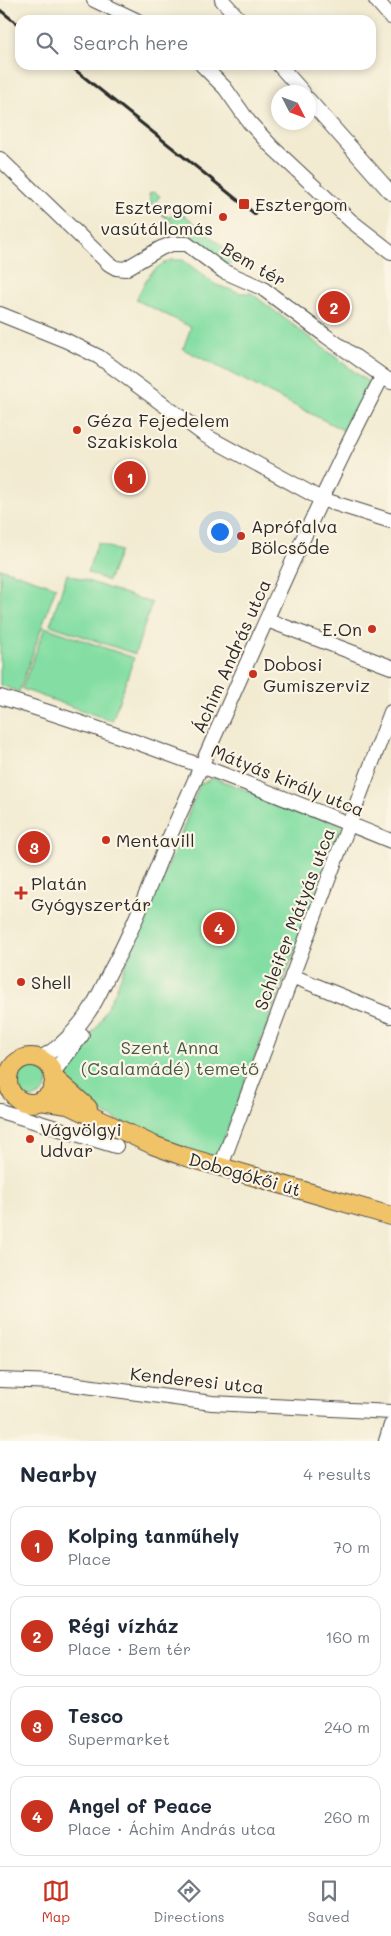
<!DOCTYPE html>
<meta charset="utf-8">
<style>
body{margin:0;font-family:Mali,sans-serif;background:#f2f2f3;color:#1f2937}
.compass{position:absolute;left:271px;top:85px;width:45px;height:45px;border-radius:50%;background:#fff;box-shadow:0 2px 8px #0003;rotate:132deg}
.you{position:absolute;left:219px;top:531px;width:18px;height:18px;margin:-12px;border:4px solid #fff;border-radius:50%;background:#1a73e8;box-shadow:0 0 0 8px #1a73e833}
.badge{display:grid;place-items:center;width:32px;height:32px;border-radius:50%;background:#c8321e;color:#fff;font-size:16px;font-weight:700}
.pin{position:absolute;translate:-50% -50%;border:2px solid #fff;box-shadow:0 1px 5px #0006}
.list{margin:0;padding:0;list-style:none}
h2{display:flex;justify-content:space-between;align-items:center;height:65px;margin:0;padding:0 20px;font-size:21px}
h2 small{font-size:16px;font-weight:400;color:#747a83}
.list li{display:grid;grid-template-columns:32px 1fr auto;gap:15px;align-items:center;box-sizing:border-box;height:80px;margin:0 10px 10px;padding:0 10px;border:1px solid #e0e1e3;border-radius:15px}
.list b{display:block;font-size:19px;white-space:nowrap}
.list p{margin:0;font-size:16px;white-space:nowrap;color:#747a83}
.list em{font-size:16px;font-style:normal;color:#747a83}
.icon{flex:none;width:28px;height:28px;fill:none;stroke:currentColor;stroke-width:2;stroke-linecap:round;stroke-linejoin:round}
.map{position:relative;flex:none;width:391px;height:1441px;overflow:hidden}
.search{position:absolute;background:#fff;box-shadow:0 2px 8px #0003;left:15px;right:15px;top:15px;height:55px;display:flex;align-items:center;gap:12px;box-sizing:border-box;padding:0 18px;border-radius:15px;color:#747a83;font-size:19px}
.sheet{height:425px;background:#fff}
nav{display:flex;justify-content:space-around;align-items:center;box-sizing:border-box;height:70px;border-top:1px solid #e0e1e3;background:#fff;font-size:14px;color:#747a83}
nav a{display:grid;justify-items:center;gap:2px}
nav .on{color:#c8321e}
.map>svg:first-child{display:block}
</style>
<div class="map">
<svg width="391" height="1441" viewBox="0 0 391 1441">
<rect width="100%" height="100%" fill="#fcf5e5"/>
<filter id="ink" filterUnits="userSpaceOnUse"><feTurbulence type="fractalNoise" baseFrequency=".02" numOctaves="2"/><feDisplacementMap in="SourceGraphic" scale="10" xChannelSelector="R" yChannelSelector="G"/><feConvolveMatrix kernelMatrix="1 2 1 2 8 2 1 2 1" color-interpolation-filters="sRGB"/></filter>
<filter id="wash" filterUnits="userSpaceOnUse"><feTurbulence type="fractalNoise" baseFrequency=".0096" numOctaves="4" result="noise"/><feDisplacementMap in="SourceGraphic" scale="20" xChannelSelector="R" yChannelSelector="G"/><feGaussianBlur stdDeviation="1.12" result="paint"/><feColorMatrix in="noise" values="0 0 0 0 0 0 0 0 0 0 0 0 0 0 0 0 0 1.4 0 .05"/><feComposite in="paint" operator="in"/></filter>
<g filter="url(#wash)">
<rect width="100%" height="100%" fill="#f2ebd2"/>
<!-- green -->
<g fill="#84dea3" stroke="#588467">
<polygon points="154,192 160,196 153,205 169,218 177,209 233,255 234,260 233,263 226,265 155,209 151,205 149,194"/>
<path d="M 171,260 L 183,260 L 216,285 L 241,293 L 251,293 L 372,385 L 347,432 L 183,349 L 191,327 L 136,300 C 146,280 149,269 171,260 Z"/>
<polygon points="98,543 120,551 108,581 87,572"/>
<polygon points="0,568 56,587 19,692 0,685"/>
<polygon points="67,574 152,603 135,654 50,625"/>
<polygon points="45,627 134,658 112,721 22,689"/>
<path d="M 214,778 L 342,826 L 218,1154 L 207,1156 L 162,1140 L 94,1109 L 69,1083 L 67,1069 L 72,1055 L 97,1027 L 115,992 L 154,892 C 175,859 185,820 200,784 Z"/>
<circle cx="30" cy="1080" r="18"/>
</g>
</g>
<g filter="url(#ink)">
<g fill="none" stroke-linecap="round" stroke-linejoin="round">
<!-- minor casing -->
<g stroke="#494844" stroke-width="16">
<g id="minor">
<polyline points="94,0 136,20"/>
<polyline points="222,0 240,20"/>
<polyline points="376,0 391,17"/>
<polyline points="202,65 225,88 249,122 271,146 351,221 391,252"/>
<polyline points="279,65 303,92"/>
<polyline points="308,99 391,193"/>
<polyline points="0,159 109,264 116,268 125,269 161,248 172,244 187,244 223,271 262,288 326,336 391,382"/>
<polyline points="0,314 67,341 99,357 206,436 321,499 391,521"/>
<polyline points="267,620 391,667"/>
<path d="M 0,697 C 133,737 262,789 391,841"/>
<polyline points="292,976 391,1016"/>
<path d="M 37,1059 C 58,1051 76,1030 88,1013 C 98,999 104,983 112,968 C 138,921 155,869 177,820 C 244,672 307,521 382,377"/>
<polyline points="52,1074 82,1035"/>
<polyline points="0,1111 116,1146"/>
<polyline points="221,1166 391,712"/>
<polyline points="0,1380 56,1382 212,1403 391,1412"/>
<polyline points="386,1441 391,1425"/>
</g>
</g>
<!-- major casing -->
<g stroke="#494844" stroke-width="20">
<g id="major">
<circle cx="31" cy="1080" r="23"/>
<polyline points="53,1077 88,1108"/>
<polyline points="40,1101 68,1105 153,1145 183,1156 391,1216"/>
</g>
</g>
<!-- minor -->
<use href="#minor" stroke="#fff" stroke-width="14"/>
<!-- major -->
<use href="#major" stroke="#f1c369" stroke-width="18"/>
<!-- rail -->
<g stroke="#2b2b2b" stroke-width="3">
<polyline points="0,10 20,26"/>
<polyline points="69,65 255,214"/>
</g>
</g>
</g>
<!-- markers -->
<g fill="#c8321e" stroke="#fcf5e5" stroke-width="2">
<rect x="238" y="198" width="12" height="12" rx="2.5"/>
<circle cx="223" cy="217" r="5"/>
<circle cx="77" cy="430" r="5"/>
<circle cx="241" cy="536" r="5"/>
<circle cx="372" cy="629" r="5"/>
<circle cx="253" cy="674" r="5"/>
<circle cx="106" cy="840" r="5"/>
<path d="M18.5 885.5h5v5h5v5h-5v5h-5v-5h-5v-5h5z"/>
<circle cx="21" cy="982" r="5"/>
<circle cx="30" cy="1139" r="5"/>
</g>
<g text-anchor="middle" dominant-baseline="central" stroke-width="4.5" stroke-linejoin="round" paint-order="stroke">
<!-- poi labels -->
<g font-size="18" fill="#2b2b2b" stroke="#fcf5e5" text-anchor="start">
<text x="255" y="204">Esztergom</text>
<text x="213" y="207" text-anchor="end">Esztergomi<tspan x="213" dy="21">vasútállomás</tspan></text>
<text x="87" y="420">Géza Fejedelem<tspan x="87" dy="21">Szakiskola</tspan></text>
<text x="251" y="526">Aprófalva<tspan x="251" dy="21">Bölcsőde</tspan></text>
<text x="362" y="629" text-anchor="end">E.On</text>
<text x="263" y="664">Dobosi<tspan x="263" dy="21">Gumiszerviz</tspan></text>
<text x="116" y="840">Mentavill</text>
<text x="31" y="883">Platán<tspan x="31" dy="21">Gyógyszertár</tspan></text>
<text x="31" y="982">Shell</text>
<text x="40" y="1129">Vágvölgyi<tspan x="40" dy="21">Udvar</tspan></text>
</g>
<!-- street labels -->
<g font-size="18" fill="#2b2b2b" stroke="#fcf5e5">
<text transform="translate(254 264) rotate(30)">Bem tér</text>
<text transform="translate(231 656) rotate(-66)">Áchim András utca</text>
<text transform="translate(288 780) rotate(22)">Mátyás király utca</text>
<text transform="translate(294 919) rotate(-69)">Schleifer Mátyás utca</text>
<text transform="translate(245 1174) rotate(16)">Dobogókői út</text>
<text transform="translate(197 1380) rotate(6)">Kenderesi utca</text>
</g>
<!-- park labels -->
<g font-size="18" fill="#415849" stroke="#fcf5e5">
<text x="170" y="1047">Szent Anna<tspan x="170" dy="21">(Csalamádé) temető</tspan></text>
</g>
</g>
</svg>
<svg class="compass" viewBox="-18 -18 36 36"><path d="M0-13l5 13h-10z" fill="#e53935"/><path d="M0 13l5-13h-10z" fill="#747a83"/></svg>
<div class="you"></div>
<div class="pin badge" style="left:130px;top:477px">1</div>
<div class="pin badge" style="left:334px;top:307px">2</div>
<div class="pin badge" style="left:34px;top:847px">3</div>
<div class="pin badge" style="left:219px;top:928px">4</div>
<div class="search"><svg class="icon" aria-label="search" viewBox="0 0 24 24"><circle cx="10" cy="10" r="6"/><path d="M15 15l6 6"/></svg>Search here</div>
</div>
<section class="sheet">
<h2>Nearby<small>4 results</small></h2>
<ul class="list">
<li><span class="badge">1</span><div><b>Kolping tanműhely</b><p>Place</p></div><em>70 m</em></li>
<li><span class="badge">2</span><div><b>Régi vízház</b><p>Place · Bem tér</p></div><em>160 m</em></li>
<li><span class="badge">3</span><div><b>Tesco</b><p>Supermarket</p></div><em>240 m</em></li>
<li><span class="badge">4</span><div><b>Angel of Peace</b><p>Place · Áchim András utca</p></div><em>260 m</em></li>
</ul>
</section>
<nav>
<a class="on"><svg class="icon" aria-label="map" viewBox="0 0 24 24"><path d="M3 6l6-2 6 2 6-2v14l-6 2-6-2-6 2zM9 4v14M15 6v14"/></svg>Map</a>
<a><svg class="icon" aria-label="directions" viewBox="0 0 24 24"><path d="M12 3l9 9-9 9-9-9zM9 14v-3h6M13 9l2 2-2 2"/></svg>Directions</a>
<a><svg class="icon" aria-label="saved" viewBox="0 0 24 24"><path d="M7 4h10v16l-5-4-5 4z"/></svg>Saved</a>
</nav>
